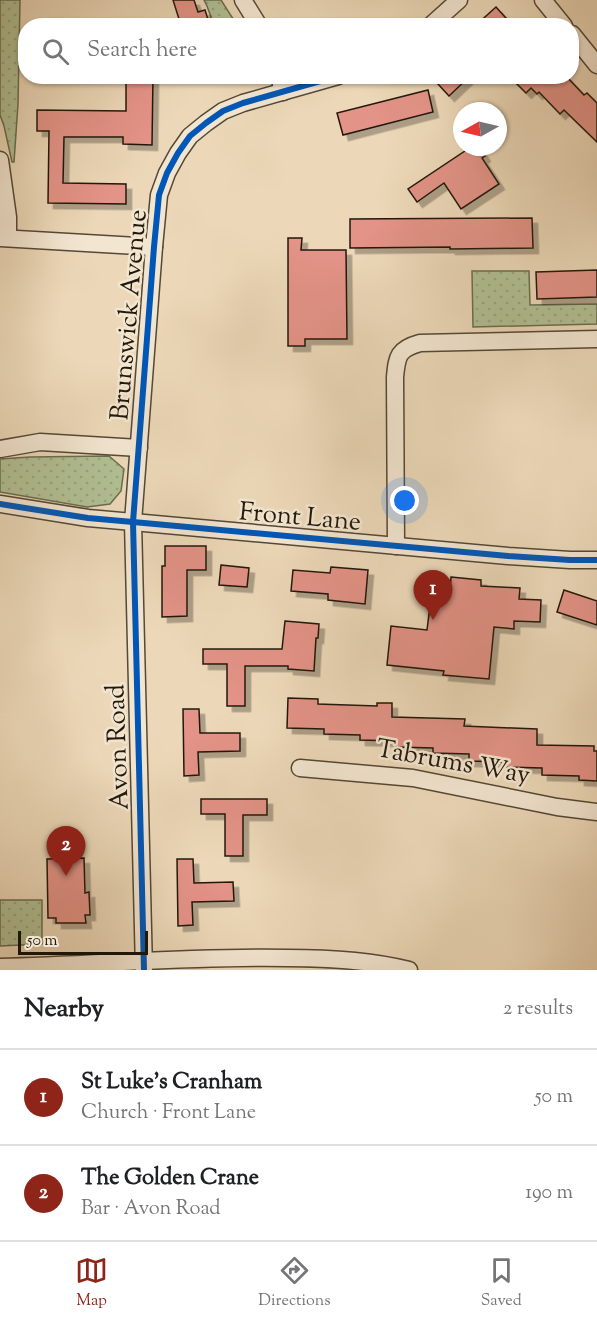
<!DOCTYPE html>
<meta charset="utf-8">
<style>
body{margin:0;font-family:"Sorts Mill Goudy",serif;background:#f2f2f2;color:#202124}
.compass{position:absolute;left:453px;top:102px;width:54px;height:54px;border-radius:50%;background:#fff;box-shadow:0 2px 4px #0004;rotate:262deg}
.scale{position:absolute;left:18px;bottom:15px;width:130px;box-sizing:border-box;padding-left:6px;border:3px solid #22180a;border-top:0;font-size:16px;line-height:21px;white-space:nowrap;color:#22180a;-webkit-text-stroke:4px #f3e6d1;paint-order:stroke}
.you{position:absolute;left:405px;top:501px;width:21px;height:21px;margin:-15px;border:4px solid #fff;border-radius:50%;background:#1a73e8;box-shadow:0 0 0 9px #1a73e833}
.badge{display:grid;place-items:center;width:39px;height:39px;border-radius:50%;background:#8f2418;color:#fff;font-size:20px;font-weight:700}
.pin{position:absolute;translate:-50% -50px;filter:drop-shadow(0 2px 3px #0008)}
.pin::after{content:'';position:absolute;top:32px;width:21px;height:18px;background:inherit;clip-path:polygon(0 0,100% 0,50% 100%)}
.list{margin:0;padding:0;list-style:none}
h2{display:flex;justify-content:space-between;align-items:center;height:78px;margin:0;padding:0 24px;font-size:26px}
h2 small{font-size:20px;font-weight:400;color:#757577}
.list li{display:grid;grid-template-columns:39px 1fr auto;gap:18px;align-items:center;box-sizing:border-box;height:96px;padding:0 24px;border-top:2px solid #e0e0e0}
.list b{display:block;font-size:22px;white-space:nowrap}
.list p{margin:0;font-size:20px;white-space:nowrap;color:#757577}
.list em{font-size:20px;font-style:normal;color:#757577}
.icon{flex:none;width:33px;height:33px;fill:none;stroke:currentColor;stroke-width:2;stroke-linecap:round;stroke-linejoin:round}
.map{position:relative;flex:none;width:597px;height:970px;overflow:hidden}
.search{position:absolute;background:#fff;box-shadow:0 2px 4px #0004;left:18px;right:18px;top:18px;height:66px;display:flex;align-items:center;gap:15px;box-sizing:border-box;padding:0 21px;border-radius:24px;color:#757577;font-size:22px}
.sheet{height:270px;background:#fff}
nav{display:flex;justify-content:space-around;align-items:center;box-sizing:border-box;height:84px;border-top:2px solid #e0e0e0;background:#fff;font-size:16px;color:#757577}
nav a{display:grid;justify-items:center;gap:3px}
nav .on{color:#8f2418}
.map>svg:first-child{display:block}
</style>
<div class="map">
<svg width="597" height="970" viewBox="0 0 597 970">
<defs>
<pattern id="grass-dots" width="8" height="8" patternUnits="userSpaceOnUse" patternTransform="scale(1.5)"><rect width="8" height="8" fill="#b1c094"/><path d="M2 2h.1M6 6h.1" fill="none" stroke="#98a47e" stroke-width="1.8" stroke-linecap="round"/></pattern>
<filter id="shadow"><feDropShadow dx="5.5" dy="5.5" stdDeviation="0" flood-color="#0004"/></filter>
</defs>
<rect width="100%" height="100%" fill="#ecd8b8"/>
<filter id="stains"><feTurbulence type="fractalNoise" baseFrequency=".00333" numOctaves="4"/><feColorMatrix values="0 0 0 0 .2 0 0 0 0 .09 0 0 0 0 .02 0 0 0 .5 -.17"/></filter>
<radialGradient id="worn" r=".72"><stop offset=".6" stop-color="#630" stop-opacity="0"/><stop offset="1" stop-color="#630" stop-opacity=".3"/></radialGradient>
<!-- grass -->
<g fill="url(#grass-dots)" stroke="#6a6c4f" stroke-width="1.5">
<polygon points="0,0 20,0 18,104 14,162 12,162 4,126 0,115"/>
<polygon points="204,0 221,0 237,25 214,25 207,6"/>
<polygon points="472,271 529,271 530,305 597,304 597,324 473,327"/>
<polygon points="109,456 124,469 121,491 110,504 87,507 0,492 0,459 30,457"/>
<polygon points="0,900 42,900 42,944 0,946"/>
</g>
<!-- building -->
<g fill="#e39387" stroke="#22180a" stroke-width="1.5" filter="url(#shadow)">
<polygon points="173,0 194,0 198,12 205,10 210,26 166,26 166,23 179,19"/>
<polygon points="496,7 513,26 475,26"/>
<polygon points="126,76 153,76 152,145 123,144 123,137 64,137 63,183 126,184 126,204 48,203 49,131 37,131 37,110 126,111"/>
<polygon points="446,76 470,76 449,96 438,84"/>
<polygon points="509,76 566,76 584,95 587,93 597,103 597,142 564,110 560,114 539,92 537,94 531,88 526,93"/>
<polygon points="428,90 433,112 343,135 337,113"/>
<polygon points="471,147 479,147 485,156 482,158 499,184 461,209 444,183 417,202 408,189"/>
<polygon points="532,218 533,248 450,249 450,247 350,248 350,219"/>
<polygon points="288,238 302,238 301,250 346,250 347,339 305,339 305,346 288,346"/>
<polygon points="597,270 597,297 537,299 536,272"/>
<polygon points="165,546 206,546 206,570 187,570 187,616 162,617 162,566 165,566"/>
<polygon points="221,565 249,568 247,587 219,585"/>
<polygon points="331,567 368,570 365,604 328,600 328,594 291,591 293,570 330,573"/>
<polygon points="451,577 481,580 481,586 520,588 519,599 541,600 540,622 514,621 514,629 494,627 489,679 443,675 444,671 387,665 391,626 427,630 432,590 450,592"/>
<polygon points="564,590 597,601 597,625 557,612"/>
<polygon points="285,621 319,624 318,638 316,638 314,671 288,669 288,666 245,666 245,706 227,706 227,664 203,664 203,649 282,649"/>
<polygon points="288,698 318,699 318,704 377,706 377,703 392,703 392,717 465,719 464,726 537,729 537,745 594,746 594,751 597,751 597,781 579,780 579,776 542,775 542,768 505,767 505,762 469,761 469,754 433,753 433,748 396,747 396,741 360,740 360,735 324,734 324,729 287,728"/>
<polygon points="183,709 199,709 200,733 240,733 240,751 198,752 199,775 184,776"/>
<polygon points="201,799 267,799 267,815 243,815 243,856 225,856 225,814 201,814"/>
<polygon points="84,858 85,893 89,892 90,915 85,915 86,923 56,923 56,918 48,918 47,859"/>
<polygon points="177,859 193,859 194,883 233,882 234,901 192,902 193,925 178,926"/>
</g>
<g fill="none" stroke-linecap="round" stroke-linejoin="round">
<!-- minor casing -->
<g stroke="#544836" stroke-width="19">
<g id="minor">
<polyline points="243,0 259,26"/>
<polyline points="543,0 564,26"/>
<polyline points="430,26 459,0"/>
<polyline points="572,34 597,65"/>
<polyline points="279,76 283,92"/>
<polyline points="0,160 8,217 8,238"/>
<polyline points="0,238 154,247"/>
<polyline points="0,449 40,442 139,448"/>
<polyline points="0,504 88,518 133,522 508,556 570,560 597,560"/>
<path d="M 396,546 L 395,377 C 397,356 398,349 420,343 L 597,339"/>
<polyline points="300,768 413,778 557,807 597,812"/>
<path d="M 0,967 C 96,965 191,956 287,958 C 327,958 369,960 409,970"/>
<polyline points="144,970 133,522 154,247 159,195 167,173 178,153 190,136 206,123 223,111 243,103 338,76"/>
</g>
</g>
<!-- minor -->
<use href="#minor" stroke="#f3e6d1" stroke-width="16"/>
<!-- cycleway casing -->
<g stroke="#f3e6d1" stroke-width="10">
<g id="cycleway">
<polyline points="0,504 88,518 133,522 508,556 570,560 597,560"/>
<polyline points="144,970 133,522 154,247 159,195 167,173 178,153 190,136 206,123 223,111 243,103 338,76"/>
</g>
</g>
<!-- cycleway -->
<use href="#cycleway" stroke="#0057b8" stroke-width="6"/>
</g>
<g text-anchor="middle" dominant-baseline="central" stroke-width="5" stroke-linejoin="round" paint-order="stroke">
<!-- street labels -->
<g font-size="26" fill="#22180a" stroke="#f3e6d1">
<text transform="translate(130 315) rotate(-85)">Brunswick Avenue</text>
<text transform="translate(300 518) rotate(5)">Front Lane</text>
<text transform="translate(119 747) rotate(-92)">Avon Road</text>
<text transform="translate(453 763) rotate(10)">Tabrums Way</text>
</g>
</g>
<rect width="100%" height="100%" filter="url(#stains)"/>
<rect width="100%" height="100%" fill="url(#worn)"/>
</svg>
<svg class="compass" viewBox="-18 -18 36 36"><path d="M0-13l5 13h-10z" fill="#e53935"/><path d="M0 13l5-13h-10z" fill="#757577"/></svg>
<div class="scale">50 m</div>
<div class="you"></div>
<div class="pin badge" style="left:433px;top:620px">1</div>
<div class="pin badge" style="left:66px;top:876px">2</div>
<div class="search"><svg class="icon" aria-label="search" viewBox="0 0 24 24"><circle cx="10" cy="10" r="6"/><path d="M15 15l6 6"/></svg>Search here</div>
</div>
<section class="sheet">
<h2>Nearby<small>2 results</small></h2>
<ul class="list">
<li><span class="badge">1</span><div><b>St Luke's Cranham</b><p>Church · Front Lane</p></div><em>50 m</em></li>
<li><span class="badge">2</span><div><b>The Golden Crane</b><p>Bar · Avon Road</p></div><em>190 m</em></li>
</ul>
</section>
<nav>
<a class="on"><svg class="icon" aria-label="map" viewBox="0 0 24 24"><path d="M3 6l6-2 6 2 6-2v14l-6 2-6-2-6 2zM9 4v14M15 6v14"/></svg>Map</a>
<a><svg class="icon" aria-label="directions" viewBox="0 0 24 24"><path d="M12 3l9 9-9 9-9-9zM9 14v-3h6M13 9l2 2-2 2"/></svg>Directions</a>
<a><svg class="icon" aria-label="saved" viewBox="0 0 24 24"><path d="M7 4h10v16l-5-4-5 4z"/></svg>Saved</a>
</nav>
